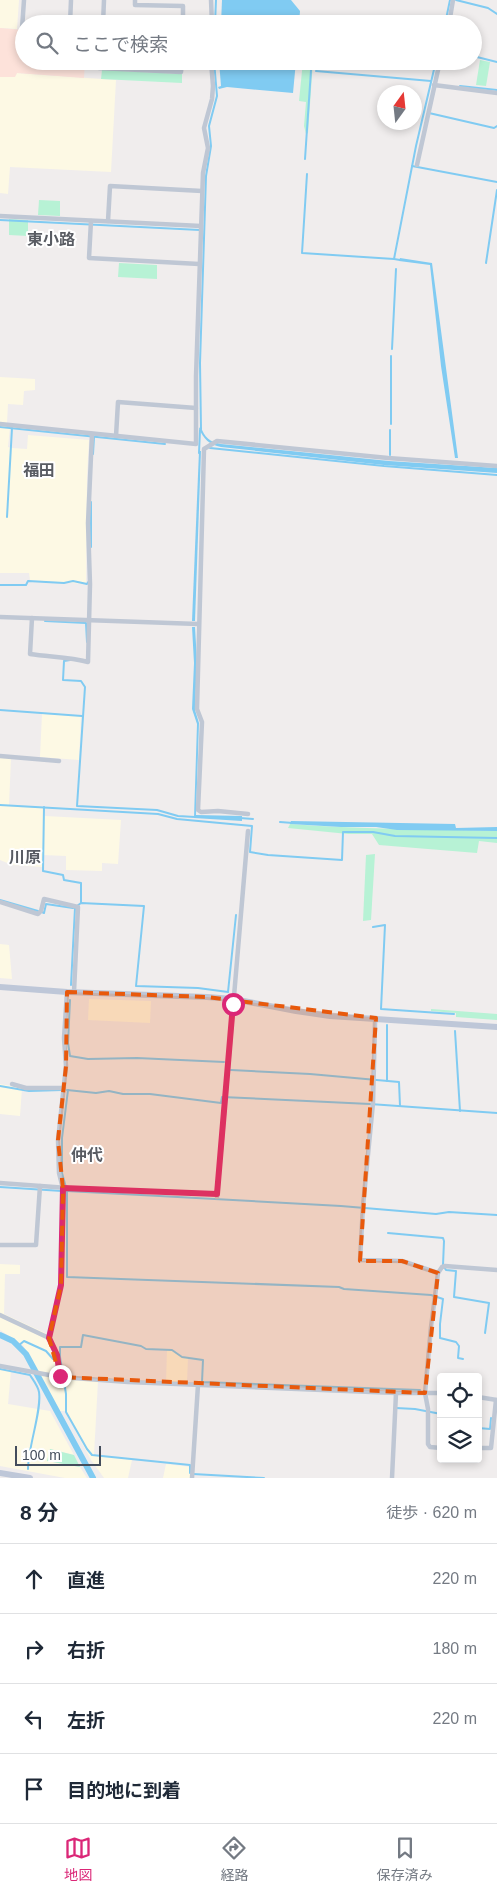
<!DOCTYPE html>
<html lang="ja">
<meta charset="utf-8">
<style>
body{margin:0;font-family:Arial,"Noto Sans JP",sans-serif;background:#f2f2f3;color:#1f2937}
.controls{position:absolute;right:15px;bottom:15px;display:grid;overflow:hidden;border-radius:5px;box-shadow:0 2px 8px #0003}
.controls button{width:45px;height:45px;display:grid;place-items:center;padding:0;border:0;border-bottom:1px solid #e0e1e3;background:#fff;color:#1f2937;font:25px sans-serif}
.compass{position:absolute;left:377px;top:85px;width:45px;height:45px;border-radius:50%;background:#fff;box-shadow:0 2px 8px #0003;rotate:15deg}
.scale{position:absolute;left:15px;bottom:12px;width:86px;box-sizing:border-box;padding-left:5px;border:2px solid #444d5c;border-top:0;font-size:14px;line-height:18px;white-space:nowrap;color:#444d5c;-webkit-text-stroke:4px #fff;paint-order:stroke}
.stop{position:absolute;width:15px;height:15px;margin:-11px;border:4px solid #db2777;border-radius:50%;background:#fff}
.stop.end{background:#db2777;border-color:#fff;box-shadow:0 1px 5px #0008}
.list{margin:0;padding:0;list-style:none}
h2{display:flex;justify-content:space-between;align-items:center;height:65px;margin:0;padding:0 20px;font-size:21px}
h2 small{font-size:16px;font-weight:400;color:#747a83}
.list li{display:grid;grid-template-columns:32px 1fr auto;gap:15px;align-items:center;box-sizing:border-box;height:70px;padding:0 20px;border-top:1px solid #e0e1e3}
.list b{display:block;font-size:19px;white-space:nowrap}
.list em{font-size:16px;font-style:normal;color:#747a83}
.icon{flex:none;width:28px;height:28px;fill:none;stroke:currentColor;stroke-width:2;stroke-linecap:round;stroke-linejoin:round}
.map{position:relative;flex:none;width:497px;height:1478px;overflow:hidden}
.search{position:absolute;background:#fff;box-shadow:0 2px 8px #0003;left:15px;right:15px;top:15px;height:55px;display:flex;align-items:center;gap:12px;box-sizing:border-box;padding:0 18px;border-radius:28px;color:#747a83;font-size:19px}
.sheet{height:345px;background:#fff}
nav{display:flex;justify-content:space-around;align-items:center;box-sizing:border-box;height:70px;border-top:1px solid #e0e1e3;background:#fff;font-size:14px;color:#747a83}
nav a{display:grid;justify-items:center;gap:2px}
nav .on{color:#db2777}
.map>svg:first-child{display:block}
</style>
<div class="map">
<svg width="497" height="1478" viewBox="0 0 497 1478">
<rect width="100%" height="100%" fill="#f0eded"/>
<!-- commercial -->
<g fill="#fdf9e4">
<polygon points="0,0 19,0 17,29 0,28"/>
<polygon points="17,73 116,80 111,172 10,167 8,194 0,193 0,77 14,77"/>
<polygon points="0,377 35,379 35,390 24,391 23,405 8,404 7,423 0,422"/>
<polygon points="0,426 10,427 8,447 12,448 27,449 28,435 89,440 87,476 86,584 30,580 29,573 0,573"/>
<polygon points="42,714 81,716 79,760 40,757"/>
<polygon points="0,758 11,758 9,806 44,808 45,816 121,820 118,864 102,863 102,871 66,870 66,856 43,855 42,867 12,865 0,860"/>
<polygon points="0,944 9,945 12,979 0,978"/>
<polygon points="89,999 151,1001 150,1023 88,1020"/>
<polygon points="0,1084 22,1088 20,1116 0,1114"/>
<polygon points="0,1264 20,1265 20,1274 5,1274 4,1314 43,1332 50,1336 58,1353 63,1379 98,1381 94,1455 132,1460 128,1478 104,1478 91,1460 65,1411 60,1411 23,1345 0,1330"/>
<polygon points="167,1350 172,1350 182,1357 188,1358 187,1382 166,1382"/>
<polygon points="0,1369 11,1371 8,1404 50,1411 74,1455 50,1449 48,1461 80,1467 87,1478 65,1478 0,1466"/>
<polygon points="166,1464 191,1467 190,1478 163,1478"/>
</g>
<!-- medical -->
<polygon fill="#fde2da" points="0,28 24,30 24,61 85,61 84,78 17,73 15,77 0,77"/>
<!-- green -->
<g fill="#b7f2d5">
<polygon points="480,60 490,62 486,86 476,85"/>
<polygon points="303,61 313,61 308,133 306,134 304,126 306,102 299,101"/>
<polygon points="102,70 182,74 182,83 101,79"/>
<polygon points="39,200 60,201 60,216 38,215"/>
<polygon points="9,219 28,220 28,236 9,235"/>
<polygon points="119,263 157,265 157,279 118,277"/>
<path d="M 290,824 C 358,829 426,829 495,831 L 497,831 L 497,843 L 479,841 L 477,853 L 379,845 L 372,834 L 348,834 L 288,828 Z"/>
<polygon points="375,854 371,920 363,921 366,855"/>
<polygon points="431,1009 497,1014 497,1020 456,1017 456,1013 431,1011"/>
<polygon points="50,1449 74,1455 80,1467 47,1461"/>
</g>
<!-- water -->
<g fill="#80cbf2">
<polygon points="222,0 291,0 300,11 299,24 221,24"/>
<polygon points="219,61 296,61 293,93 227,87 219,89 218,87 221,86"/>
<polygon points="400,258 432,263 458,458 455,458 441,366 430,265 399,261"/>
<path d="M 201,427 C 204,437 210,442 221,444 L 389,461 L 497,468 L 497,473 L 384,465 L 221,447 C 210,445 203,439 199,428 Z"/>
<polygon points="199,451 201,451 195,621 192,621"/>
<polygon points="192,627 195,627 197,662 195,710 199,723 196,815 242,816 242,821 194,818 197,724 192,709 194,663"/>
<polygon points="291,821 455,824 456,828 497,827 497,831 397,830 376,827 341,827 290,824"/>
</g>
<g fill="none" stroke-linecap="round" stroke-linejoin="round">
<!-- stream -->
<g stroke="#80cbf2" stroke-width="2">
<polyline points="456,0 488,8 497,14"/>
<polyline points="215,24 216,0"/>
<polyline points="445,24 450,0"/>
<polyline points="473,56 497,62"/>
<polyline points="316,71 431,81"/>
<polyline points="460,86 497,90"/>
<polyline points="429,113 494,128 497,126"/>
<polyline points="305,159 311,70"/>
<polyline points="412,166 497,182"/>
<polyline points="307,174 302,253 394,259"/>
<polyline points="0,220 200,230"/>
<polyline points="400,260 394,259 416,146 436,61"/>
<polyline points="486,263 497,190"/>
<polyline points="392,349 396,269"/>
<polyline points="391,424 391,356"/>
<polyline points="0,427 165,444"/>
<polyline points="201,429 200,363 206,176 211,146 209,126 217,96 214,61"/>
<polyline points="210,448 384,466 497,475"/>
<polyline points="199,453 200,430"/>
<polyline points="93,454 94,437"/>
<polyline points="390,455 390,430"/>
<polyline points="7,517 12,428"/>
<polyline points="91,547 91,502"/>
<polyline points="0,585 26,585 28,581 64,583 73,581 87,584 89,581"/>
<polyline points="45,621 86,623 87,642"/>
<polyline points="70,660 64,661 63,680 81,681 85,687 77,806 157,810 178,816 195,817"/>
<polyline points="0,710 82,716"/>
<polyline points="0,805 158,814 177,819 252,826 250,852 268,855 342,860 343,832 373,832 395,836 497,838"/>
<polyline points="44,807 43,871 63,875 64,880 81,883 81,903"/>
<polyline points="240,818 253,819"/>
<polyline points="280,822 293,823"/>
<polyline points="0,900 38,911"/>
<polyline points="77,906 81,903 144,906 136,986 198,988 228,992 236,915"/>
<polyline points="42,912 44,913 46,904 73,908"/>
<polyline points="373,927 385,925 381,1009 454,1014"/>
<polyline points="71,985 75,908"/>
<polyline points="70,1000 68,1043 70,1056 88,1059 137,1058 224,1062"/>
<polyline points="455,1031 460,1111"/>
<polyline points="231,1070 310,1074 399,1082 400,1106"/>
<polyline points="387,1081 387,1025"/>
<polyline points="0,1086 29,1091 62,1090"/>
<polyline points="67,1090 96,1093 109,1091 123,1094 150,1094 221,1103 222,1097 370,1104 497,1113"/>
<polyline points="68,1090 62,1138 62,1173 67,1191 67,1277 339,1287 344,1289 431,1295 443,1299 440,1324 440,1338 456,1342 459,1346 458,1358 463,1359"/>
<polyline points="0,1187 62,1191"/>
<polyline points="67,1191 341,1206 436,1214 449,1212 497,1215"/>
<polyline points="388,1233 443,1238 444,1241 443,1265 446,1270 456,1271 454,1297 489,1303 485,1333"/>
<polyline points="18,1346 24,1341 46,1351 53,1359"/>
<path d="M 0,1369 L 30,1375 C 33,1380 38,1386 39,1392 C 42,1410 28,1447 28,1469"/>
<polyline points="396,1408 415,1409 441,1414"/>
<polyline points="478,1428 490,1429 491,1418"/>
<polyline points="190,1473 190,1465 92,1455 87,1449 66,1412 66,1394 60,1357 60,1347 81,1347 83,1335 141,1346 146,1349 172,1350 182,1357 203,1360 202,1382 420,1390"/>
<polyline points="193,1474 264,1478"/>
</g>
<!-- canal -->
<polyline stroke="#80cbf2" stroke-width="6" points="0,1335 13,1341 26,1354 93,1478"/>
<!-- street -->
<g stroke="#bfc7d4" stroke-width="4.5">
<polyline points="135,0 135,5 183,6 183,24"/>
<polyline points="211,0 212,24"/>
<polyline points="70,24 71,0"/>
<polyline points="103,24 104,0"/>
<polyline points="449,24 453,0"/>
<polyline points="24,29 22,29 24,0"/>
<polyline points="100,61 99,68 181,72 182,61"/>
<polyline points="434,85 497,93"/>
<polyline points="417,165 440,61"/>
<polyline points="0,216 201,226"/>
<polyline points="91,221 89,258 199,264"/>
<polyline points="108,221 110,186 202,191"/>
<polyline points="0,424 196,444 196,376 203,173 208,148 204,128 212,99 213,86 211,61"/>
<polyline points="116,436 118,402 196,408"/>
<polyline points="0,617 198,624"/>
<path d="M 32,618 L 30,654 C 50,657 70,657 88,662 L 90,584 L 88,523 L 92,434"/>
<polyline points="0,756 59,761"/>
<polyline points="248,814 218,811 201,812 198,810 202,722 197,709 204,449 217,441 388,458 497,466"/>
<polyline points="0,902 38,914 41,911 44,899 78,907 74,992"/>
<polyline points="376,1018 375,1023 373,1103 363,1206 360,1260 402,1261 438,1273 431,1327 425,1393 428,1409 428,1444 430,1447 441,1448"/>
<polyline points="12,1084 26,1088 64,1088"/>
<polyline points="0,1183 68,1188 217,1194"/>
<polyline points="217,1197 248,831"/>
<polyline points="0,1245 36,1245 40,1186"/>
<polyline points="438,1273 442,1267 445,1266 497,1270"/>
<polyline points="0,1315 49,1338 57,1355 60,1377"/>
<polyline points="49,1338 61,1285 63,1189 59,1173 58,1140 66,1066 64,1038 67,992"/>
<polyline points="0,1366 60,1377 128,1382 396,1393 441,1393"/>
<polyline points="478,1397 497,1400"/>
<polyline points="478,1448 491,1448 496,1400"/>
<polyline points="192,1478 198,1385"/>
<polyline points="392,1478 396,1393"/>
</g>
<!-- secondary -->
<g stroke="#bec7d8" stroke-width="6">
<polyline points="0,987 67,992 207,997 233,999 296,1011 330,1016 497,1027"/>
<polyline points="0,1473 30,1478"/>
</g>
</g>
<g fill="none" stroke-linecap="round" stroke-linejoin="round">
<!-- route -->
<polyline stroke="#db2777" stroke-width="6" points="60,1376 57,1355 49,1338 61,1285 63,1188 217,1194 233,1004"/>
</g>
<!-- marked area -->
<path fill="#e8590c" fill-opacity="0.2" stroke="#e8590c" stroke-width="4" stroke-dasharray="10 6" stroke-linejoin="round" d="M 67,992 L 207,997 L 376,1018 L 360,1261 L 402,1261 L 438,1273 L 425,1393 L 60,1377 L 49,1338 L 61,1285 L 63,1189 L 58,1140 L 66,1066 Z"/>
<g text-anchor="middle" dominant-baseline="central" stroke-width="4" stroke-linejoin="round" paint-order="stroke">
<!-- neighbourhood labels -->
<g font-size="16" font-weight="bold" fill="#595c63" stroke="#fff">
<text x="51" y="239">東小路</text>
<text x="39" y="470">福田</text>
<text x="25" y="857">川原</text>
<text x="87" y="1155">仲代</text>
</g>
</g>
</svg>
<div class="controls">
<button><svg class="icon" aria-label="locate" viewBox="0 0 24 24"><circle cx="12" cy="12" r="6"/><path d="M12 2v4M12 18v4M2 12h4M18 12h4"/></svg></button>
<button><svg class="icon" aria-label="layers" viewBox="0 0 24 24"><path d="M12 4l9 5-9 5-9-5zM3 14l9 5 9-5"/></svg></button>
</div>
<svg class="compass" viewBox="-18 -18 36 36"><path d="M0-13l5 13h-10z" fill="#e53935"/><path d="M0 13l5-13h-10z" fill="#747a83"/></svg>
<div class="scale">100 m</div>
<div class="stop" style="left:233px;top:1004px"></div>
<div class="stop end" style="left:60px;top:1376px"></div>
<div class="search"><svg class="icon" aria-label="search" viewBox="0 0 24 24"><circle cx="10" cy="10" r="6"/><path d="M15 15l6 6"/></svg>ここで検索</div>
</div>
<section class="sheet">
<h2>8 分<small>徒歩 · 620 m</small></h2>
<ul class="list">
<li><svg class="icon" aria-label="ahead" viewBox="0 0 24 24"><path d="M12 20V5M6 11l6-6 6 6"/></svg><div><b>直進</b></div><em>220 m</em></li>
<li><svg class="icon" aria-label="right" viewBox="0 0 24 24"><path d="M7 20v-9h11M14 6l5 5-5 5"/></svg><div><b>右折</b></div><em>180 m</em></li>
<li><svg class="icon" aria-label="left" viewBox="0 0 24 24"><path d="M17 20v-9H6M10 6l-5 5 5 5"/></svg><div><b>左折</b></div><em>220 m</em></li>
<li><svg class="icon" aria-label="arrive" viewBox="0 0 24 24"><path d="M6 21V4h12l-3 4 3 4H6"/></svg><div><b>目的地に到着</b></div></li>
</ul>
</section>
<nav>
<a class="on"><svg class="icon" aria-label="map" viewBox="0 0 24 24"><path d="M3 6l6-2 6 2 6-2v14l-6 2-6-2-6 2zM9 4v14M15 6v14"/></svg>地図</a>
<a><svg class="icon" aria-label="directions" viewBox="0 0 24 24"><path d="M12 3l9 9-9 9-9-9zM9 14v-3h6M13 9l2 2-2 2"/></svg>経路</a>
<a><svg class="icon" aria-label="saved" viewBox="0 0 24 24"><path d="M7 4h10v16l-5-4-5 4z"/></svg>保存済み</a>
</nav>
